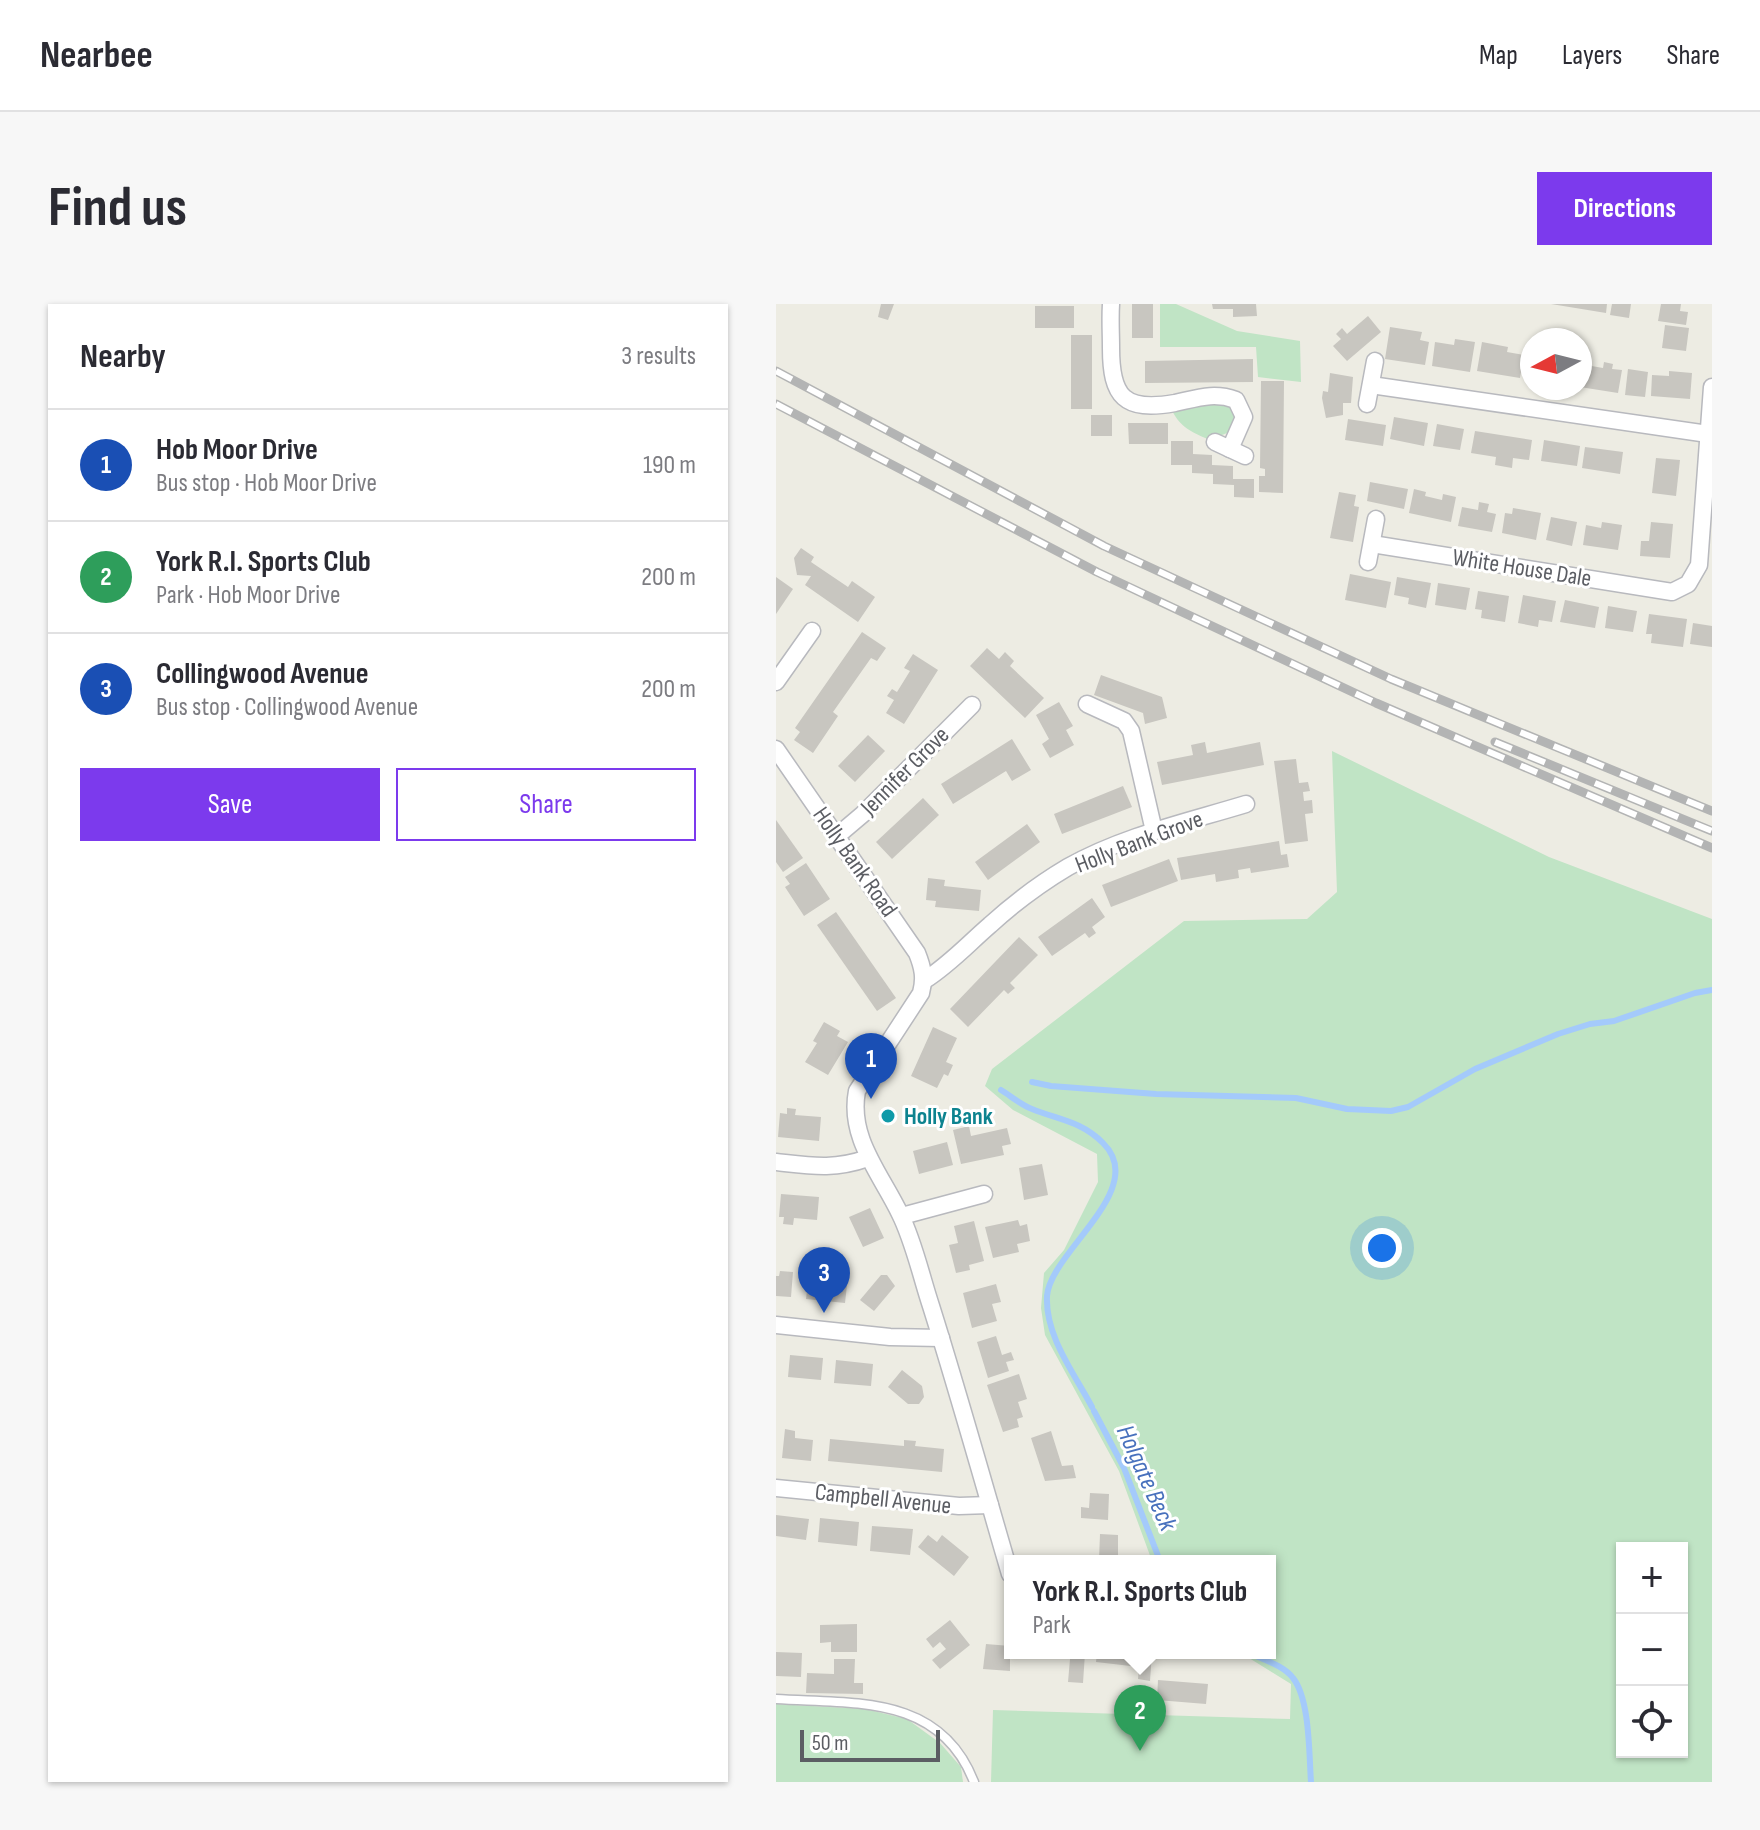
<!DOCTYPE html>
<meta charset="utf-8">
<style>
body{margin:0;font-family:"Sofia Sans Condensed",sans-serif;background:#f7f7f7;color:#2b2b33}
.controls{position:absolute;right:24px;bottom:24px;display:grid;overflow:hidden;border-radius:0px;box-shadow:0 2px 6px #0004}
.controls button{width:72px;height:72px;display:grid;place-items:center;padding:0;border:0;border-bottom:2px solid #e1e1e2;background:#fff;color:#2b2b33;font:40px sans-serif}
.compass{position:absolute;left:744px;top:24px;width:72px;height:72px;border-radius:50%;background:#fff;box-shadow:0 2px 6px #0004;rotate:263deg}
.scale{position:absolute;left:24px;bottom:20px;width:140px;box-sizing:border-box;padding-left:8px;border:4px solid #5b5d63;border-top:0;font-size:22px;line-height:28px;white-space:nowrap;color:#5b5d63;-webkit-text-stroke:6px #fff;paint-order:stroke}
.you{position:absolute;left:606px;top:944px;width:28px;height:28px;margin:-20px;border:6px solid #fff;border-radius:50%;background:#1a73e8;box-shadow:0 0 0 12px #1a73e833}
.badge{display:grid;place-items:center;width:52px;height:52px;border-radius:50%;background:#7c3aed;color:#fff;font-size:26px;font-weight:700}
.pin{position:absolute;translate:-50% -66px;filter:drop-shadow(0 2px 4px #0008)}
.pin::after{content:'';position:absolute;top:42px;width:28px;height:24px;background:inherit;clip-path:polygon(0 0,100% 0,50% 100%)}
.popup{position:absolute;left:228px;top:1251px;width:272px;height:104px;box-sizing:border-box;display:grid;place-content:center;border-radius:0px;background:#fff;filter:drop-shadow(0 2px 6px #0005);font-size:26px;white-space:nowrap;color:#7c7c81}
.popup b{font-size:30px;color:#2b2b33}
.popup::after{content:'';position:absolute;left:50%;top:100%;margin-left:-16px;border:16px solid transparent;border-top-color:#fff}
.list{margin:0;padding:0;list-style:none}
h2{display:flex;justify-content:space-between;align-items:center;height:104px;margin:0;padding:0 32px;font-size:34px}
h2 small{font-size:26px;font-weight:400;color:#7c7c81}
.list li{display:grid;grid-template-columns:52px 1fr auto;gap:24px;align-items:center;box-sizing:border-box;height:112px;padding:0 32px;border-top:2px solid #e1e1e2}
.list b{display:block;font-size:30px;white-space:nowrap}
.list p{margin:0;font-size:26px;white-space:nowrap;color:#7c7c81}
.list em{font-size:26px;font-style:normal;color:#7c7c81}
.actions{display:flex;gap:16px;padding:24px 32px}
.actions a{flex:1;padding:18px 0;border:2px solid #7c3aed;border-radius:0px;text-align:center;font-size:28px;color:#7c3aed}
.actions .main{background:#7c3aed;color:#fff}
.icon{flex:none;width:44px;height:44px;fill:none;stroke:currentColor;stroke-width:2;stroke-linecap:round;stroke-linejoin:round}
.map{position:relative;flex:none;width:936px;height:1478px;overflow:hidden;border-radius:0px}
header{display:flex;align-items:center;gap:48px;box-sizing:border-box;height:112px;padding:0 40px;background:#fff;border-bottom:2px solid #e1e1e2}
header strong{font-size:38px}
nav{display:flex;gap:44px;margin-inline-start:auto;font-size:28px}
.intro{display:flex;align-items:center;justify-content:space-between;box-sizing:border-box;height:192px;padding:0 48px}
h1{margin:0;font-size:56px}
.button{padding:20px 36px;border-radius:0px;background:#7c3aed;color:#fff;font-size:28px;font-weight:700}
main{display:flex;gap:48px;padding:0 48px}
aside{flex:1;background:#fff;border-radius:0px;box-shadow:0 2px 6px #0004}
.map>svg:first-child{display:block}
</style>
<header>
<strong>Nearbee</strong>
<nav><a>Map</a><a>Layers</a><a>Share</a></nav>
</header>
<div class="intro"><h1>Find us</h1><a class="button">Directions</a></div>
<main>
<aside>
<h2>Nearby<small>3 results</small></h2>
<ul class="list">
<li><span class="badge" style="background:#1a4fb4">1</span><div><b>Hob Moor Drive</b><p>Bus stop · Hob Moor Drive</p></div><em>190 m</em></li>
<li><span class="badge" style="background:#2e9e5b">2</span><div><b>York R.I. Sports Club</b><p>Park · Hob Moor Drive</p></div><em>200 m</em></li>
<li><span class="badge" style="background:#1a4fb4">3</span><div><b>Collingwood Avenue</b><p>Bus stop · Collingwood Avenue</p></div><em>200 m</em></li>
</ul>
<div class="actions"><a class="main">Save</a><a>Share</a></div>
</aside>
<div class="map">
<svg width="936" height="1478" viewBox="0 0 936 1478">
<rect width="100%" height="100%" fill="#edece3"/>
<!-- green -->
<g fill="#c0e4c5" fill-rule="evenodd">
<polygon points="384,0 400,0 461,27 524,37 525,78 482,73 480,43 384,43"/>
<path d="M 429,99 L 454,101 L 461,115 L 456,127 L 446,131 L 439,138 C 422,131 404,125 396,106 Z"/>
<path d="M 556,447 L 773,553 L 936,615 L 936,1478 L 215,1478 L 217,1406 L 514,1415 L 515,1380 L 465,1349 L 494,1349 L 494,1257 L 376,1257 L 343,1167 L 269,1031 L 265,1004 L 268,969 L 288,946 L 322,878 L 321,850 L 237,806 L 209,782 L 216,765 L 408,617 L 531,615 L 561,588 ZM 846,1244 L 906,1244 L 906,1448 L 846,1448 Z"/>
<polygon points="0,1400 89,1405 131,1415 164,1439 185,1463 187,1478 0,1478"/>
</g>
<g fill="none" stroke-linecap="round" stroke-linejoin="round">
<!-- stream -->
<g stroke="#a4cafb" stroke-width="6">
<polyline points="256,778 275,782 380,790 520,794 571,805 615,807 632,803 699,765 782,730 814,720 838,717 919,689 936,686"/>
<path d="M 225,786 C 235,792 245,801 256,805 C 283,816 305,817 327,839 C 374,885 274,948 271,992 C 269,1032 298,1069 316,1103"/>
<polyline points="318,1107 348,1164 384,1257"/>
<path d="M 474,1349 C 487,1356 507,1361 517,1374 C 534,1395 533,1451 535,1478"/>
</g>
</g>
<!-- building -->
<g fill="#c8c6c0">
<polygon points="105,0 118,0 112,16 102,13"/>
<rect x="356" y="0" width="21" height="34"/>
<polygon points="436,0 480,0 481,12 457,13 457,5 437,5"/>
<polygon points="775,0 831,0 830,9"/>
<polygon points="836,0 855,0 853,14 834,11"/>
<polygon points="885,0 905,0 904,7 912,8 910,21 882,17"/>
<rect x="259" y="2" width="39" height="22"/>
<polygon points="592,12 605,28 571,57 557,42 565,35 560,30 566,24 571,30"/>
<polygon points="889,21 913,24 910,47 886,44"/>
<polygon points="614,23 646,28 644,36 653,38 649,61 609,55"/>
<rect x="295" y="31" width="21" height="74"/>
<polygon points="679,35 699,38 694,68 656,62 659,38 678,41"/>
<polygon points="706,38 732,43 731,48 748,51 744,74 701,67"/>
<polygon points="477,55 477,78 369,79 369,57"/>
<polygon points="828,58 837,60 836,65 846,66 842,89 804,83 804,60 827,64"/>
<polygon points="852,65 872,68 869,93 849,91"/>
<polygon points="893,67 916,69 914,95 875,92 876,71 893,72"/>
<polygon points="554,69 577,73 575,99 567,99 567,111 550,114 546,94 547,87 552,88"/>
<polygon points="485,77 508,77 507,189 483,188 483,172 489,172 489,165 484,164"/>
<rect x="315" y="111" width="21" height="21"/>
<polygon points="618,113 652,119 648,142 614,135"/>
<polygon points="572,115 610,121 607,142 569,136"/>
<polygon points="352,119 392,119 392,140 353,140"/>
<polygon points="661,120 688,125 684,146 657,142"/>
<polygon points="699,127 756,136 753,156 737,154 736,164 719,161 720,153 695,149"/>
<polygon points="768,136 804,142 801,162 765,157"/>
<polygon points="395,137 417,137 417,150 436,151 436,161 457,162 457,175 478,175 478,194 458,193 458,181 437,180 437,170 416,169 416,161 395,161"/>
<polygon points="809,143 847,148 844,170 806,164"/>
<polygon points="880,154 904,156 900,192 876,189"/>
<polygon points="594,178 632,185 628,205 591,197"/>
<polygon points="638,185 650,188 649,192 666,196 667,190 680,193 675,218 633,209"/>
<polygon points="563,188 580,191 578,202 583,203 577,238 554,234"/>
<polygon points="703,198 713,200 711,208 720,210 716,228 682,222 686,203 702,206"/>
<polygon points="737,204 765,209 760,236 726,229 729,209 736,210"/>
<polygon points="775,213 801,218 796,242 770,236"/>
<polygon points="826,218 846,221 842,246 807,241 810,221 825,224"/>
<polygon points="875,218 897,220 894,254 864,252 865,237 873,237"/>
<polygon points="25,244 38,253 35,258 72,283 76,277 99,293 82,318 29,281 35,272 21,271 18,254"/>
<polygon points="574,270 615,278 610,304 569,296"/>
<polygon points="0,273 17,285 0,310"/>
<polygon points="621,273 655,279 650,304 632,300 633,294 618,291"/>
<polygon points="662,279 694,284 690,306 659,301"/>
<polygon points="702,287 733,292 729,318 705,314 706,306 699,305"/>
<polygon points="747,291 780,297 776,318 763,316 762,323 742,319"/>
<polygon points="789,296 823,303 819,324 784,318"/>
<polygon points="832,302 861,307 857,328 829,324"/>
<polygon points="873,310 911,315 907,343 875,339 876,330 870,330"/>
<polygon points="917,319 936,322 936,343 914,340"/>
<polygon points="86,328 110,344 101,357 95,354 57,408 62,412 37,449 18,436 24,428 19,424"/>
<polygon points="211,344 223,355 229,348 238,357 234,362 268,394 249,414 194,362"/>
<polygon points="137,350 162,366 128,420 110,409 118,396 111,392 116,385 121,388 134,367 128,364"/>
<polygon points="325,371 386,393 391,414 369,420 367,409 318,391"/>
<polygon points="283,398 297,422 290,426 298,441 274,454 266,440 273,435 260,411"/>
<polygon points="92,431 109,447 79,478 62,462"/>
<polygon points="236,435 255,466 236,477 230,467 177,500 165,480"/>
<polygon points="429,438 431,449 484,438 488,461 386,481 381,458 417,451 415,441"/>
<polygon points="520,455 523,479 532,478 534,487 527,488 528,497 536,496 537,509 529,510 532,537 509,540 498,457"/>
<polygon points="347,482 356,503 286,530 278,510"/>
<polygon points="147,494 163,511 116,555 100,538"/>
<polygon points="0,516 27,554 7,568 0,558"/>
<polygon points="251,520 264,538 212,576 199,558"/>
<polygon points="503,537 505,551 511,550 513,563 475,569 474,564 462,566 463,574 440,578 439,570 405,576 401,554"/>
<polygon points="393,555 402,577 335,603 326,581"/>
<polygon points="30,559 54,595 28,612 9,583 14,580 9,573"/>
<polygon points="152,574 169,576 168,582 205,586 203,607 159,603 160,597 150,596"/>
<polygon points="316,594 329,613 316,623 320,629 313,634 309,629 276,652 262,633"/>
<polygon points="60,608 120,694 101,707 41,621"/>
<polygon points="243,633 262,651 234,679 239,684 232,690 228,686 192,723 174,705"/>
<polygon points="48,718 64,727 61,732 72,738 52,771 29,758 41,739 37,737"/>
<polygon points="157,723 181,734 170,758 177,761 172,772 168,770 161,784 135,772"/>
<polygon points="11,804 20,805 19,811 45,813 43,837 2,833 4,809 11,810"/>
<polygon points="117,806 120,814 107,818 105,809"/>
<polygon points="193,822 195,832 231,824 235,840 226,842 228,851 185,860 177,826"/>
<polygon points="171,838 177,861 143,870 137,847"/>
<polygon points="266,860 272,891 248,896 243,864"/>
<polygon points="5,890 43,893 41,916 18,914 17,921 7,920 8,913 3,913"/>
<polygon points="94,904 108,934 87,943 73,913"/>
<polygon points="242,916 244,922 251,920 254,937 241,940 243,948 217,954 209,923"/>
<polygon points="198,917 208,957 193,961 194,966 180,969 173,941 182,939 178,922"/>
<polygon points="4,967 17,968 15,993 0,992 0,972 3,972"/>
<polygon points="33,969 41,970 41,976 50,977 51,970 72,972 69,999 30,995"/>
<polygon points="105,971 111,971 119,982 98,1007 84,996"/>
<polygon points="220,980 225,998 216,1000 221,1017 196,1024 187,989"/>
<polygon points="220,1032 226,1051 235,1048 238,1056 230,1058 233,1067 212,1074 201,1038"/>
<polygon points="14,1051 47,1054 45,1076 12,1073"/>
<polygon points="60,1056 97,1060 95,1082 58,1079"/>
<polygon points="126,1066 146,1082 148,1093 143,1100 132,1100 112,1083"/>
<polygon points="243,1070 251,1095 242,1098 247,1113 241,1115 243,1123 227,1128 211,1081"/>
<polygon points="9,1125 19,1127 19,1134 37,1136 35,1157 6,1154"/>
<polygon points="275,1127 286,1162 297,1161 300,1174 269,1177 255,1134"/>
<polygon points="54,1135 128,1142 128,1136 140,1137 139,1142 168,1145 166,1168 52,1157"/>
<polygon points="314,1189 333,1190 332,1216 305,1214 305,1203 313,1204"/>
<polygon points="0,1211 33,1215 30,1236 0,1232"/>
<polygon points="44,1214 83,1218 81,1242 42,1238"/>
<polygon points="96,1222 137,1225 134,1251 94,1247"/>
<polygon points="324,1230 342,1231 342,1257 323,1256"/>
<polygon points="152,1231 161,1238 166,1231 193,1253 178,1272 142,1243"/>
<polygon points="174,1316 194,1341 164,1365 156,1356 170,1345 164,1338 157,1344 150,1335"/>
<polygon points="81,1320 81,1348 55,1348 55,1338 44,1339 44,1321"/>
<polygon points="210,1340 234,1342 234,1367 207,1365"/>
<polygon points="0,1348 26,1349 25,1373 0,1372"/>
<polygon points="255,1349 309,1349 307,1379 292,1378 294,1355 254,1352"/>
<polygon points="321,1349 376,1349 374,1377 362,1375 363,1363 320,1358"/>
<polygon points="58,1355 79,1355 78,1379 87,1379 87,1390 30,1389 31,1369 58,1370"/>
<polygon points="382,1376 432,1380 430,1400 381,1396"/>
</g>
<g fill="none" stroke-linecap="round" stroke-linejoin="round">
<!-- service casing -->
<g stroke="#b8b9be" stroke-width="11">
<path id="service" d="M 0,1395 C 78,1400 164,1390 198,1478"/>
</g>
<!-- minor casing -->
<g stroke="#b8b9be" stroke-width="19">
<g id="minor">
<path d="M 335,0 C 334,15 335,29 335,44 C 335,93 348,108 399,99 C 422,94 438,88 460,96 L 468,113 L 454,145"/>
<polyline points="595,81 932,130"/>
<polyline points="591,100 599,57"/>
<polyline points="439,138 469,152"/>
<polyline points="596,240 896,288 912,280 923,261 936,83"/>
<polyline points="592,258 600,215"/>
<polyline points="0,378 36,327"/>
<polyline points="311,400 348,417 355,427 378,527"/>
<path d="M 0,445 L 141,649 C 147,664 149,674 145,689 L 81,787 C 72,834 105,870 124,910 C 138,938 145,972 155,1002 C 183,1091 208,1181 234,1270"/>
<polyline points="61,532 87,510 196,401"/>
<path d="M 149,676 C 174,660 192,640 214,621 C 237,600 265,579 292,563 C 347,532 411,518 470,500"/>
<path d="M 0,858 C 36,862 58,866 92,854"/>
<polyline points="126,912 208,890"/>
<polyline points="0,1021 114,1033 165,1034"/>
<polyline points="0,1184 183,1202 214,1201"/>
</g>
</g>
<!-- service -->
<use href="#service" stroke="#fff" stroke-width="8"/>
<!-- minor -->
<use href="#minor" stroke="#fff" stroke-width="16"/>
<!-- rail casing -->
<g stroke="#b3b4b4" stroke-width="9">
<g id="rail">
<polyline points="0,67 328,242 615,375 936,507"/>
<polyline points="0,100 321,268 600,399 936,544"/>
<polyline points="719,438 936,527"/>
</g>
</g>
<!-- rail -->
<use href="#rail" stroke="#fff" stroke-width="6" stroke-dasharray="18" stroke-linecap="butt"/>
</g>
<!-- markers -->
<circle fill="#0f9aa8" stroke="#fff" stroke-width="3" cx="112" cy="812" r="8"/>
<g text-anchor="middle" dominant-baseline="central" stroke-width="6" stroke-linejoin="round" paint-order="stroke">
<!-- street labels -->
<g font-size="24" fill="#5b5d63" stroke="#fff">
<text transform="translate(746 264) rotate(9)">White House Dale</text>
<text transform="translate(129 467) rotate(-45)">Jennifer Grove</text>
<text transform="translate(363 538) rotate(-21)">Holly Bank Grove</text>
<text transform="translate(79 558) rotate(55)">Holly Bank Road</text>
<text transform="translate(107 1195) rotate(6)">Campbell Avenue</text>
</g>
<!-- culture labels -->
<g font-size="24" font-weight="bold" fill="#0d838f" stroke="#fff" text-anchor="start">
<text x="128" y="812">Holly Bank</text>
</g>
<!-- water labels -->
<g font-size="26" font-style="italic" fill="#4871bd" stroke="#fff">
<text transform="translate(370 1174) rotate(66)">Holgate Beck</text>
</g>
</g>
</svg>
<div class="controls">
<button>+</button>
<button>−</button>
<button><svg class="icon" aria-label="locate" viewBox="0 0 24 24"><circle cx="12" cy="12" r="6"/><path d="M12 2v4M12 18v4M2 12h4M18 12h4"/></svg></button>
</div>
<svg class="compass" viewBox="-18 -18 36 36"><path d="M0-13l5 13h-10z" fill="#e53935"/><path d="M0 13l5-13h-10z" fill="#7c7c81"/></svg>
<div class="scale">50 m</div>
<div class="you"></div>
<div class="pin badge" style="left:95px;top:795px;background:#1a4fb4">1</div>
<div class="pin badge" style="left:364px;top:1447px;background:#2e9e5b">2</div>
<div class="popup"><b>York R.I. Sports Club</b>Park</div>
<div class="pin badge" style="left:48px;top:1009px;background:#1a4fb4">3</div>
</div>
</main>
